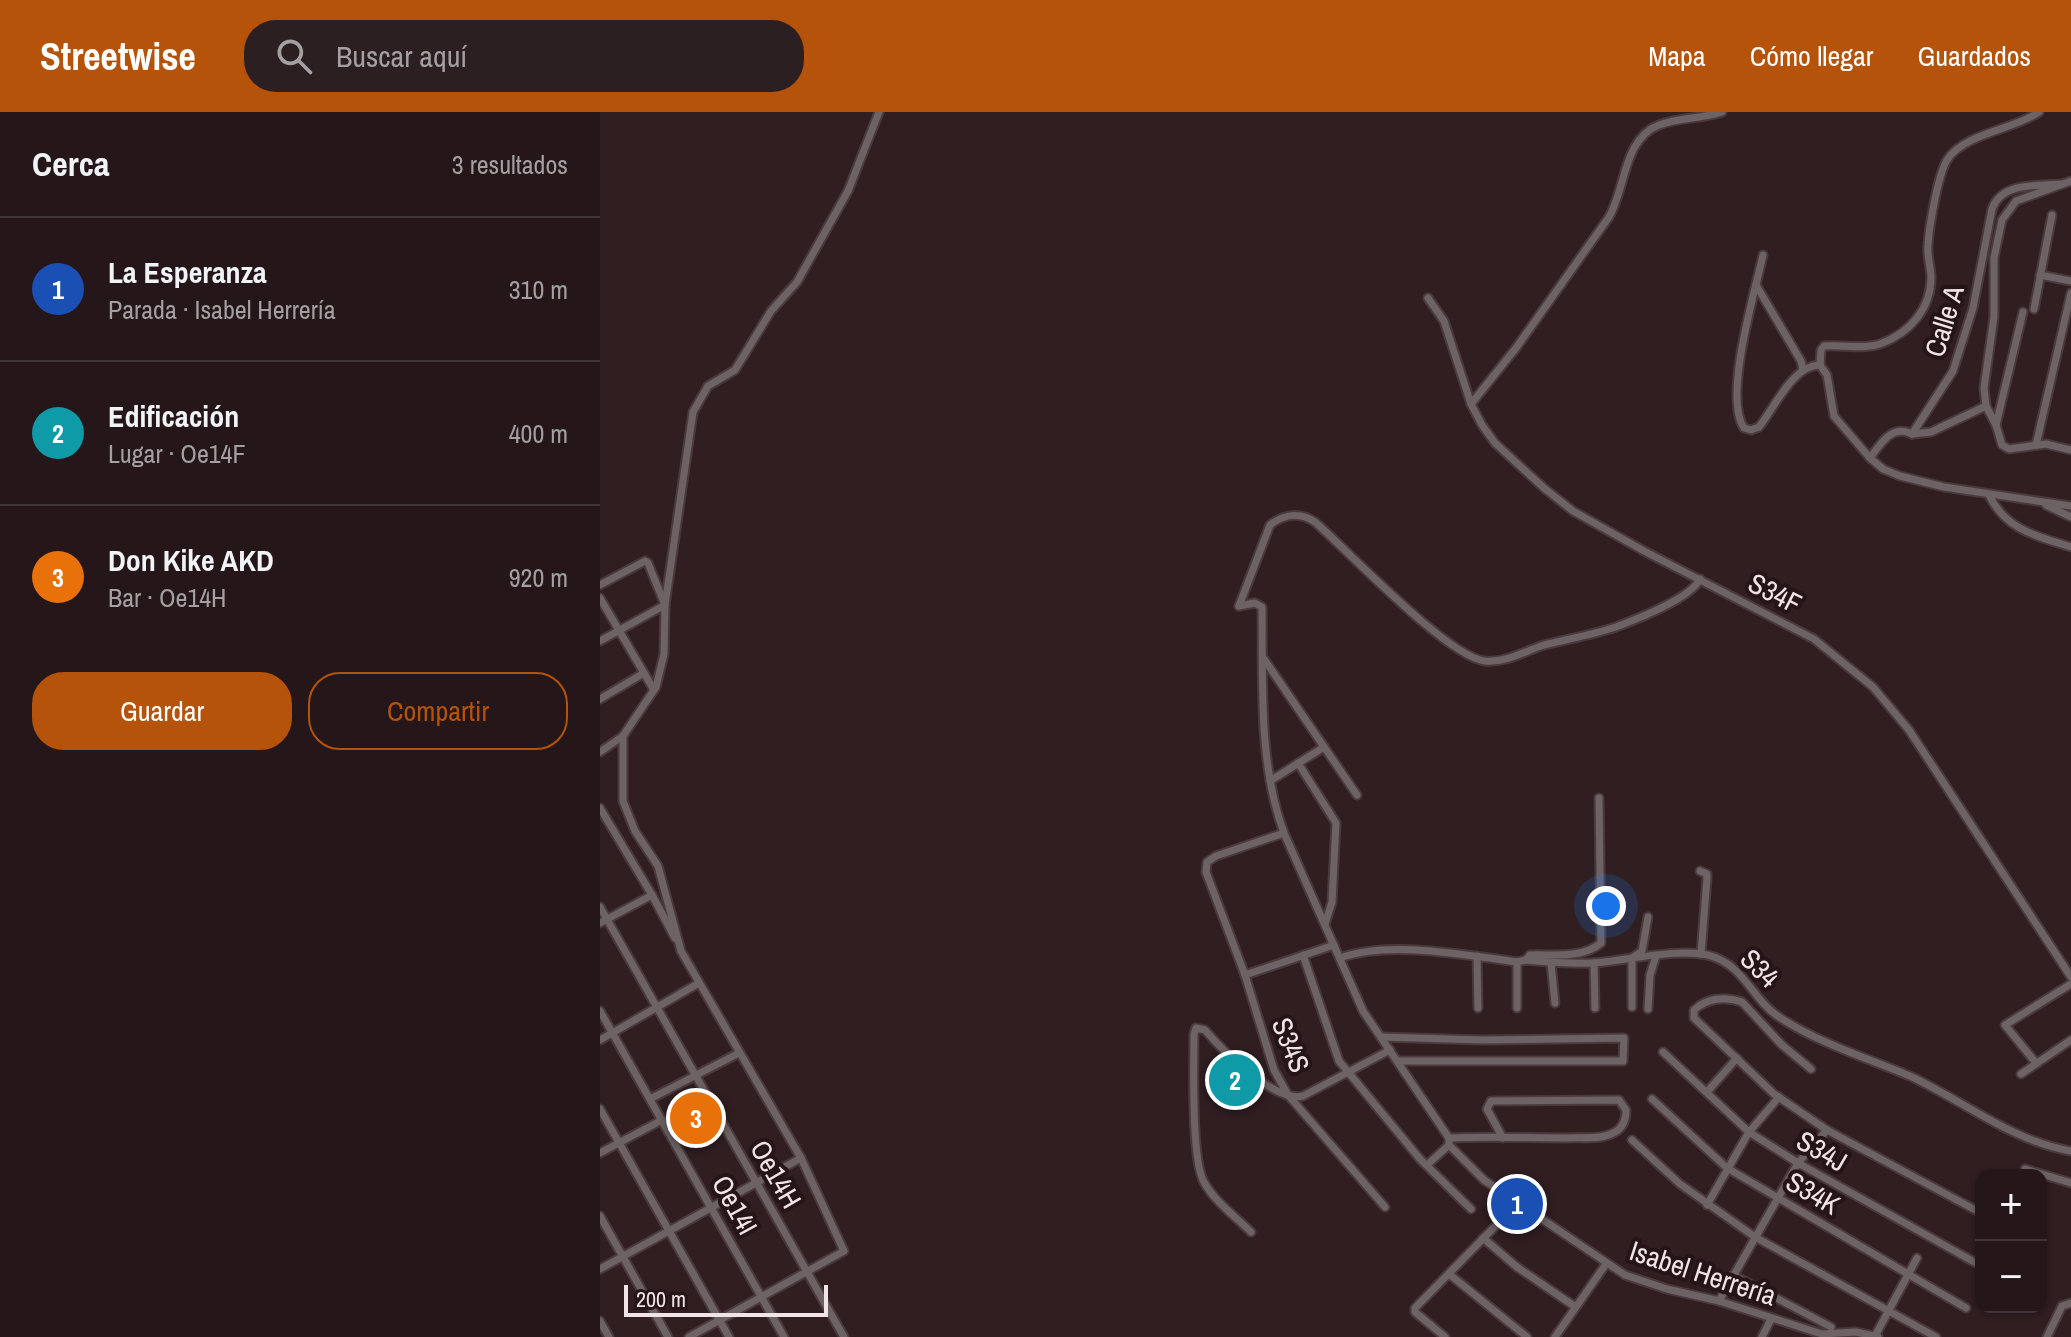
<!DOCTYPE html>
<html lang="es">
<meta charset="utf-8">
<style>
body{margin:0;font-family:"Archivo Narrow",sans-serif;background:#2c1f22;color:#f1f3f6}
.controls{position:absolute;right:24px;bottom:24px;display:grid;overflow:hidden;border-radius:16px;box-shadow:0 2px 6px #0004}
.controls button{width:72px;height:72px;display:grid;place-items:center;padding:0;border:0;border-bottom:2px solid #413538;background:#241619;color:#f1f3f6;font:40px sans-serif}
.scale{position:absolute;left:24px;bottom:20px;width:204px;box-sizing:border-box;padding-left:8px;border:4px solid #f1e4e6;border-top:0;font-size:22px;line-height:28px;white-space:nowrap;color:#f1e4e6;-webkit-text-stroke:6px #261518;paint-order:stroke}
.you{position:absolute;left:1006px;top:794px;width:28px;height:28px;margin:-20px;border:6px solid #fff;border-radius:50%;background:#1a73e8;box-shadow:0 0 0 12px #1a73e833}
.badge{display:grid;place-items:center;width:52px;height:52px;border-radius:50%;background:#b45309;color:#fff;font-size:26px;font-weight:700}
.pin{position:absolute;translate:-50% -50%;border:4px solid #fff;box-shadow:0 2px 8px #0006}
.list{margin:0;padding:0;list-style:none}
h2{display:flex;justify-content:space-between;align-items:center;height:104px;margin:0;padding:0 32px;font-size:34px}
h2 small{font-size:26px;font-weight:400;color:#a39fa2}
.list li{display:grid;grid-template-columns:52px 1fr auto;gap:24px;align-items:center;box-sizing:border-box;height:144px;padding:0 32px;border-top:2px solid #413538}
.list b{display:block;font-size:30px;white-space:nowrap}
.list p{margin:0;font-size:26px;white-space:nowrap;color:#a39fa2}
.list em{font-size:26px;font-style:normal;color:#a39fa2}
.actions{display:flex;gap:16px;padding:24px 32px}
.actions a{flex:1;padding:18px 0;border:2px solid #b45309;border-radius:32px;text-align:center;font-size:28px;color:#b45309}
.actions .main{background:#b45309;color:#fff}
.icon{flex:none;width:44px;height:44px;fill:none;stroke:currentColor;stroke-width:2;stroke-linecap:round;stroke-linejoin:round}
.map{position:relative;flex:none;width:1471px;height:1225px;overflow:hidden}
header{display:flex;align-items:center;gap:48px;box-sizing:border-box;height:112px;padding:0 40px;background:#b45309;color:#fff}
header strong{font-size:38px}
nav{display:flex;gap:44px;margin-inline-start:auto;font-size:28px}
.search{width:560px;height:72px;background:#2c1f22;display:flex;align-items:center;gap:20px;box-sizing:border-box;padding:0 28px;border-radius:32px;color:#a39fa2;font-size:30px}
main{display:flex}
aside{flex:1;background:#241619}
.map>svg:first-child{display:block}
</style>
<header>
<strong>Streetwise</strong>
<div class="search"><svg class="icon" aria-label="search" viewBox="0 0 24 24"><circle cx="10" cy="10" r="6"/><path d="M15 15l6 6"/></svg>Buscar aquí</div>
<nav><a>Mapa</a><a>Cómo llegar</a><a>Guardados</a></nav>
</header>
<main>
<aside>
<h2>Cerca<small>3 resultados</small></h2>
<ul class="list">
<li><span class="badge" style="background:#1a4fb4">1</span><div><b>La Esperanza</b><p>Parada · Isabel Herrería</p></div><em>310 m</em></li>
<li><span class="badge" style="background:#0f9aa8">2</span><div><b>Edificación</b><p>Lugar · Oe14F</p></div><em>400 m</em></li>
<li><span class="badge" style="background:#e8710a">3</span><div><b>Don Kike AKD</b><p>Bar · Oe14H</p></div><em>920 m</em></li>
</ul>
<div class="actions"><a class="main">Guardar</a><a>Compartir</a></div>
</aside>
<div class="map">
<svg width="1471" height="1225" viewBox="0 0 1471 1225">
<rect width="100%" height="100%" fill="#301e21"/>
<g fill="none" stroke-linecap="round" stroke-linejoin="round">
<!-- street casing -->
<g stroke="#4b3a3d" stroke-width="11">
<g id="street">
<path d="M 1163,143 C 1155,180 1123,285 1144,316 L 1151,318 L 1159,315 C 1175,295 1193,253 1220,253 L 1227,263 L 1234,304 L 1270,346 L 1283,357 L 1300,364 L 1344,375 L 1471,394"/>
<polyline points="1440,163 1471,169"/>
<polyline points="1156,173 1201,249 1203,258"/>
<polyline points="828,186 844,209 871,292 882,313 895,331 944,376 973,399 1044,439 1214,527 1273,575 1309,618 1471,865"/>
<polyline points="1434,197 1452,103"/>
<polyline points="1423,200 1396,313 1402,333 1409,337 1446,332 1471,338"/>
<path d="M 1220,253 L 1221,238 L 1224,234 C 1242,232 1262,238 1280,232 C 1310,221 1332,196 1331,163 C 1330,153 1327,143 1328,133 C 1329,115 1338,63 1347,48 C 1364,21 1414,18 1439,0"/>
<path d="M 871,292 L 916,236 L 1009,105 C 1026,76 1023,27 1059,13 C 1079,5 1102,7 1122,0"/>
<path d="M 1386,294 L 1331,320 L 1312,322 L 1353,259 L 1373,196 L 1392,97 C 1402,70 1436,74 1461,72"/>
<polyline points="1396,313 1386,294 1384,276 1394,205 1394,146 1402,108 1416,89 1471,69"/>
<polyline points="1436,333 1471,181"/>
<path d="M 1270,346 C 1281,331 1292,312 1312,322"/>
<path d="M 1389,383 C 1406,418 1436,424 1471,435"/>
<polyline points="1446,393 1471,405"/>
<polyline points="0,473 45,449 48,451 65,493 64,542 56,575 23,624 23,689 35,719 58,754 81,839 201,1046 244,1139 89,1225"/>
<polyline points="0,486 54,578"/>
<path d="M 639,494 L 655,491 L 662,495 C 663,569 658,651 684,721 L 763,899 L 849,1026 L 849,1033 L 884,1068 L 1025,1163 L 1067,1177 L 1119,1189 L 1222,1222 L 1256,1220 L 1278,1225"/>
<path d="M 639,494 L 670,413 C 684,402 700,400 715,410 C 747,438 848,545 885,549 C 906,551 925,539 944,533 C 968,527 992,523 1016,515 C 1037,507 1090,487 1100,467"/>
<polyline points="0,529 65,493 93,300 108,274 135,258 171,199 197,170 248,79 279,0"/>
<polyline points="664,547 757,683"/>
<polyline points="0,587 44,561"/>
<polyline points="0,640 23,624"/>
<polyline points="698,651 736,711 732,790 725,812"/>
<polyline points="670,669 724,635"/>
<polyline points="0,696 52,783 75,826"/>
<polyline points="684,721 616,744 607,750 606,760 645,863 674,958 688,983 785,1095"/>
<polyline points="1100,759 1107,762 1107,766 1101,842"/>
<polyline points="0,795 244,1225"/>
<polyline points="0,811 52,783"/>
<polyline points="703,843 739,949 820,1047 871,1097"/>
<polyline points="877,844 878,896"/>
<path d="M 740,846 C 789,828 866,843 917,850 L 926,848 C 948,850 971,852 993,851 C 1024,849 1085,834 1114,845 C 1145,856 1153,888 1179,905 C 1220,932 1268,946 1312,965 C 1365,990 1412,1029 1471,1039"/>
<path d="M 926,848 L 930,843 C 953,842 982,847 1001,831 L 999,686"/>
<polyline points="917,850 917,896"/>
<polyline points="951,851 955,891"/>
<polyline points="994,851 995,896"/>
<polyline points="645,863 734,833"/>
<polyline points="1032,895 1032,846 1042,839 1048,805"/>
<polyline points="1048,897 1050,863 1056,844"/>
<polyline points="0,899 184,1225"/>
<polyline points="781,925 882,928 1024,926 1023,949 798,949"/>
<polyline points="0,928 99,871"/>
<polyline points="1063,940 1149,1020 1198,1051 1376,1151"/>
<polyline points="1436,951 1405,913 1471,872"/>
<path d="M 1211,957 L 1182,933 L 1142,890 C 1125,884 1107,886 1094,898 L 1094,906 L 1174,982 L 1227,1018 L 1381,1101"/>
<polyline points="1421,962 1471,928"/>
<polyline points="1107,980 1137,946"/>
<polyline points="50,987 139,941"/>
<polyline points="1052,987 1127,1056 1366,1196"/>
<polyline points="0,997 129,1225"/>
<path d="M 849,1026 C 889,1024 928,1026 968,1026 C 981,1025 998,1028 1011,1022 C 1022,1018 1026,1009 1026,998 L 1019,988 L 891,989 L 887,997 L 903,1026"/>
<polyline points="1032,1028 1080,1072 1155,1125 1336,1225"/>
<polyline points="0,1041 62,1008"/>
<polyline points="827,1053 849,1033"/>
<polyline points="1425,1057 1471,1071"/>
<polyline points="1107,1093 1149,1020 1179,985"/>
<polyline points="0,1104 68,1225"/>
<path d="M 651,1120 C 636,1105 614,1089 604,1070 C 591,1047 594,953 594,922 L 596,916 L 605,918 C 622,938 675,991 703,984 L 790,938"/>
<polyline points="883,1126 917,1155 974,1194"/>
<polyline points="0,1157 201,1046"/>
<polyline points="849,1162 927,1225"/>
<polyline points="1133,1163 1231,1215"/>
<polyline points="1119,1189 1198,1051 1227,1018"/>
<polyline points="0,1209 9,1225"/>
<polyline points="1275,1224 1317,1146"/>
<polyline points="845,1225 815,1200 815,1196 917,1092"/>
<polyline points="955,1225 1006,1152"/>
<polyline points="1162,1225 1171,1207"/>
<polyline points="1447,1225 1462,1194 1471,1191"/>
</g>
</g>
<!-- street -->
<use href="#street" stroke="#6d6364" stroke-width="7"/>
</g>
<g text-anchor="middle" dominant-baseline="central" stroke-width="8" stroke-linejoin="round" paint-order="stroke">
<!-- street labels -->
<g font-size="28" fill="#f1e4e6" stroke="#261518">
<text transform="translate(1344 209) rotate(-73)">Calle A</text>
<text transform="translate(1175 481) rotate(27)">S34F</text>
<text transform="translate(1160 856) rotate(45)">S34</text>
<text transform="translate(691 933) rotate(68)">S34S</text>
<text transform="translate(1222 1039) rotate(30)">S34J</text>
<text transform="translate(176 1062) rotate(60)">Oe14H</text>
<text transform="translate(1213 1081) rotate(30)">S34K</text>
<text transform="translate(135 1093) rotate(61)">Oe14I</text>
<text transform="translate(1103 1161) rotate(18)">Isabel Herrería</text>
</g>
</g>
</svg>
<div class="controls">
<button>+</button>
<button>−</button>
</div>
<div class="scale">200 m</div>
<div class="you"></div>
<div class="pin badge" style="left:917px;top:1092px;background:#1a4fb4">1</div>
<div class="pin badge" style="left:635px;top:968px;background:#0f9aa8">2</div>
<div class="pin badge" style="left:96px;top:1006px;background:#e8710a">3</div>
</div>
</main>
